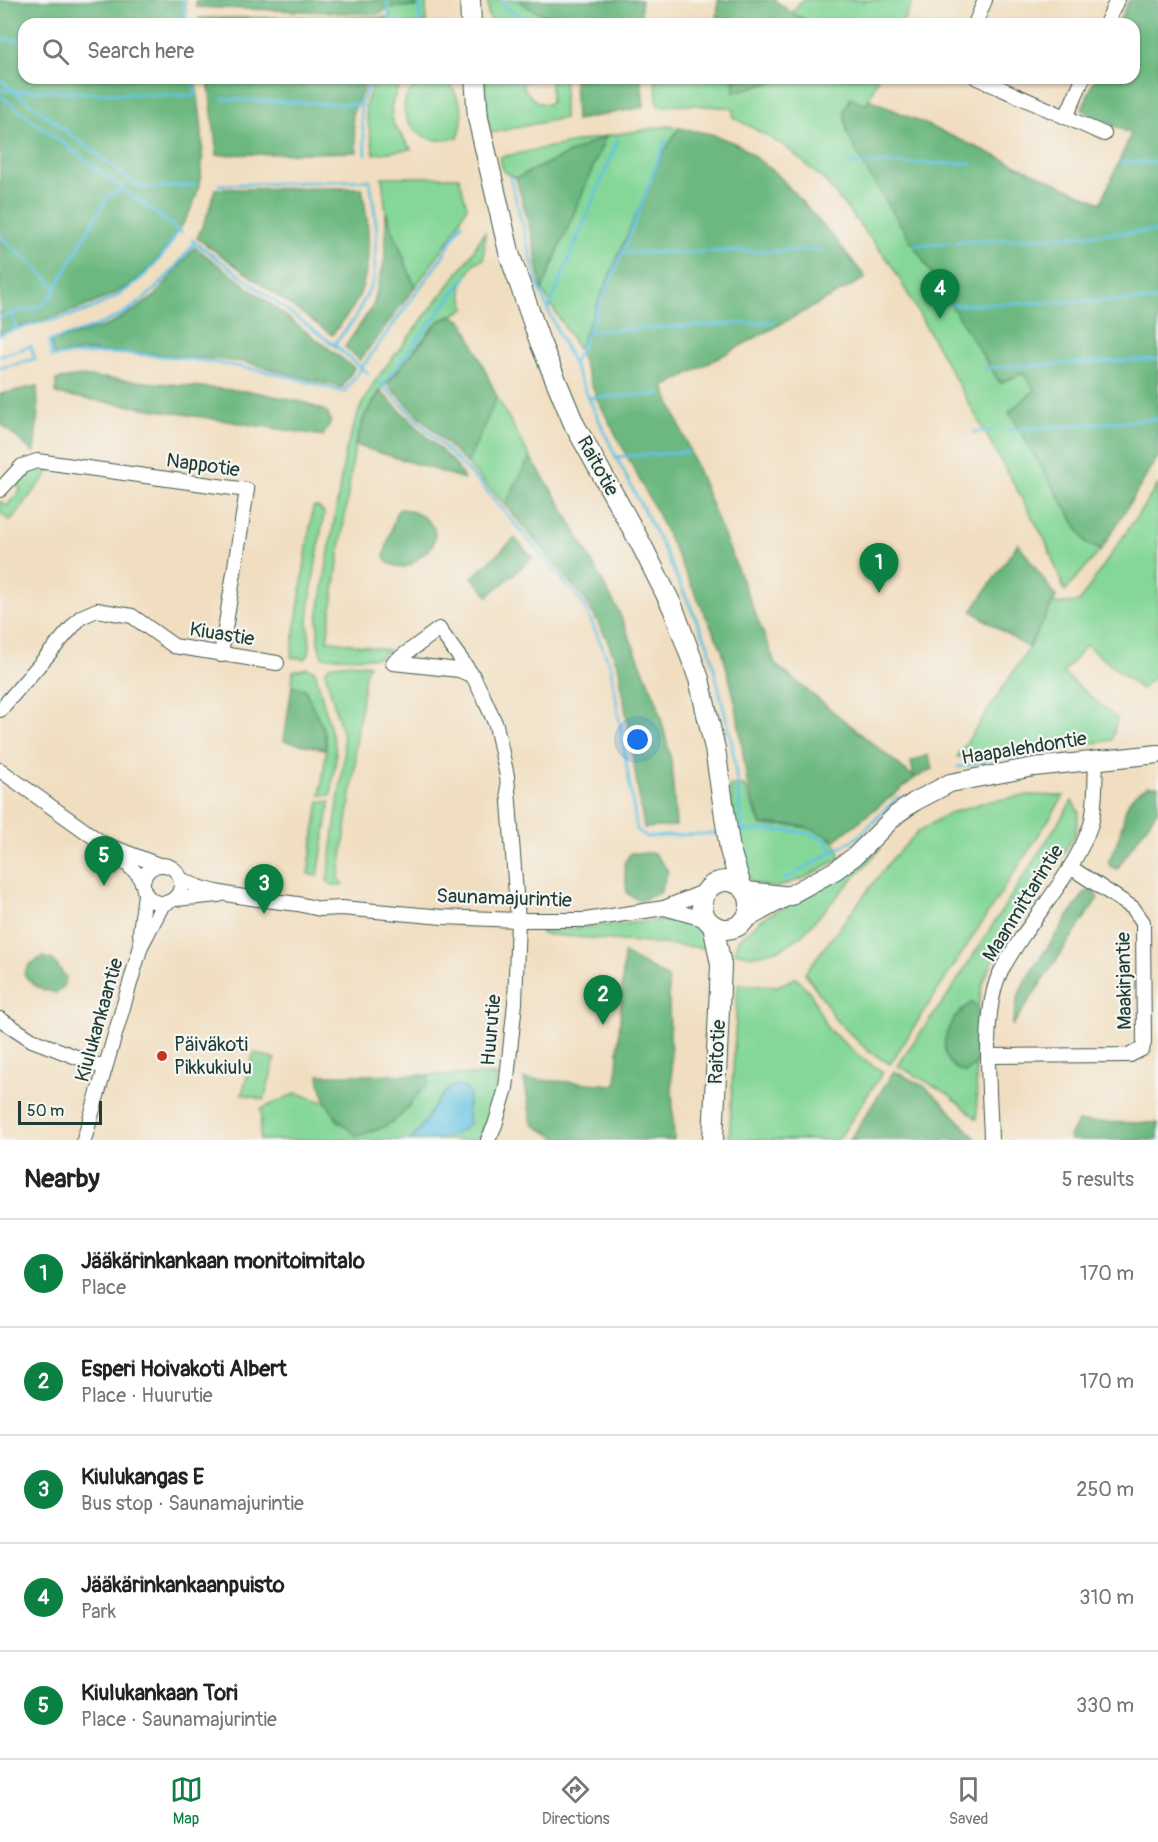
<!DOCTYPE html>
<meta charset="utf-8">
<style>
body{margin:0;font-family:Pangolin,sans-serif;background:#f2f2f2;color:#222}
.scale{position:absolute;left:18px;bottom:15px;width:84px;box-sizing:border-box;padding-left:6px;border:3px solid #1f3d34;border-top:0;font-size:16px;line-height:21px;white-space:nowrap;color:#1f3d34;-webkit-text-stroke:4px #f6f6f2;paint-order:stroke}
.you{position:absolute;left:638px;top:740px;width:21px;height:21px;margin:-15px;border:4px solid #fff;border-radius:50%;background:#1a73e8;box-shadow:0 0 0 9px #1a73e833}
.badge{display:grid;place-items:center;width:39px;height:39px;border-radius:50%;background:#0b8043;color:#fff;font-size:20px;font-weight:700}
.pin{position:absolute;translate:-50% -50px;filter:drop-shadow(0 2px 3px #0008)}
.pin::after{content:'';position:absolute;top:32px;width:21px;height:18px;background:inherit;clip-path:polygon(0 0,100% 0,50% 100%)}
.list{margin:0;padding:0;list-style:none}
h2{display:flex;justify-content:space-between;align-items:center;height:78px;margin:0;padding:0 24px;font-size:26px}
h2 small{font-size:20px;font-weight:400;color:#767676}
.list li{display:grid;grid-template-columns:39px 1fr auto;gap:18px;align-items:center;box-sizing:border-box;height:108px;padding:0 24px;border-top:2px solid #e0e0e0}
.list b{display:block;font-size:22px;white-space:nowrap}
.list p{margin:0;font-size:20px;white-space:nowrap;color:#767676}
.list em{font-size:20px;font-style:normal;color:#767676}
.icon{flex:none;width:33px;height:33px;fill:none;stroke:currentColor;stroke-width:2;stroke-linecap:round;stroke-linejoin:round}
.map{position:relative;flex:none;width:1158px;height:1140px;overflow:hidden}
.search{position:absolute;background:#fff;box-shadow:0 2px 4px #0004;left:18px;right:18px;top:18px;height:66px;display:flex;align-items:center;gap:15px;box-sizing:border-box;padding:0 21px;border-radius:18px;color:#767676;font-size:22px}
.sheet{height:618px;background:#fff}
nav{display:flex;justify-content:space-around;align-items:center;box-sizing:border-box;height:84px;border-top:2px solid #e0e0e0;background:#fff;font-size:16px;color:#767676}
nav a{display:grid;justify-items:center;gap:3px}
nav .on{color:#0b8043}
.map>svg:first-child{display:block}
</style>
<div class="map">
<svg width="1158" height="1140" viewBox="0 0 1158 1140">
<rect width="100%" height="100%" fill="#f6f6f2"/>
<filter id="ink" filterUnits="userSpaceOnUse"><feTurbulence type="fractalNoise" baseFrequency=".0167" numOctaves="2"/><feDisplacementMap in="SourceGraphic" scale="12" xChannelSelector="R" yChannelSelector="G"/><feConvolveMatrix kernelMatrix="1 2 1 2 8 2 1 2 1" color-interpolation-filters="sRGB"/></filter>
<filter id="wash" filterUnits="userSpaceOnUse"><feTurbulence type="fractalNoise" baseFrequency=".008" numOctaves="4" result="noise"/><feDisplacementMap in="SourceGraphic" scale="24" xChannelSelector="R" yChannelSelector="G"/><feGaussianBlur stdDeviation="1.35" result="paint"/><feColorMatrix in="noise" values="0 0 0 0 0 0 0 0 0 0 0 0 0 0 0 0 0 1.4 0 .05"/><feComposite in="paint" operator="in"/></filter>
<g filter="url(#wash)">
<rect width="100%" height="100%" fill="#f1dec0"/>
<!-- green -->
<g fill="#85d798" stroke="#528a66" stroke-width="1.5">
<polygon points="417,0 426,0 426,24 391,24 389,7 417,7"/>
<polygon points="488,0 519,0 543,15 595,24 502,24 493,22 488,15"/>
<polygon points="802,0 913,0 902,24 813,24 792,13"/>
<polygon points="376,78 410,78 398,87 391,106 393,124 411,149 374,154 365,106"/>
<path d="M 429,78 L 447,78 C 459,101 468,111 458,137 C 450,139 443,141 435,140 C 410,136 393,108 413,88 C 418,83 424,81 429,78 Z"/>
<path d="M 484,78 L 533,78 L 523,82 L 522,85 C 530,96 535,105 549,104 L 551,101 L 551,78 L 564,78 L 564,118 L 491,133 L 487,117 Z"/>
<polygon points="655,78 733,78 734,92 788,78 878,78 866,105 851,98 1000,383 1023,373 1035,390 1009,412 1087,544 1101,550 1065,591 1045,540 891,264 825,181 785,146 733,117 733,108 693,105 658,106"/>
<polygon points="668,126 679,128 661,157 578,349 542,290 606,136 516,178 503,171 500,157 606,136"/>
<polygon points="382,177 459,177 467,207 451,237 415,287 386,212"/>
<polygon points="485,231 484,259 474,263 461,287 465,309 438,321 380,391 364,416 355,445 327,640 388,650 378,658 322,657 318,643 318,618 346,449 360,408 375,381 468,260"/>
<polygon points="497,397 530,457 505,505 467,464"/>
<polygon points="32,467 51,467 50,471 10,521 0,513 0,501 7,506 21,489 14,483 20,475"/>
<polygon points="1158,485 1158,674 1141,689 1086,645 1063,673 1117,719 1112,740 1064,748 957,757 1028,650 1052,604 1079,602"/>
<path d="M 313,507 L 318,507 L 324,513 C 319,550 310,587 308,624 C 308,635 314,652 305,659 L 291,657 Z"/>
<polygon points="350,663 369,665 365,674 355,752 356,759 339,878 343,885 332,885 327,881 328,876 344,758 343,736 325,672 329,666"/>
<path d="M 307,668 L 315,671 L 335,746 L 336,757 L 331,795 L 320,795 C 322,780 328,750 326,737 C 322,717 305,700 292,685 L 293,671 Z"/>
<path d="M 729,786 L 744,786 L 761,826 C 784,825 814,823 833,841 C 837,844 839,853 841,858 L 804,878 L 775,888 L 752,883 C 734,856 734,818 729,786 Z"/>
<polygon points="1029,795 1064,796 890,1064 868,1051 835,1019 824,1000 805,973 891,860 918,832 947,814 985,802"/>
<polygon points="319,801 330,802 318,876 308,874"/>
<polygon points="1072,801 1079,812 1075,835 1057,864 1024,905 996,956 983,982 978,1007 971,1003 965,1073 976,1064 977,1119 947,1093 898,1066 908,1050 948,995"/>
<polygon points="881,848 800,937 781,949 753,956 734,952 738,940 765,917 827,885"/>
<path d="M 677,919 C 691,919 696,923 705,933 L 705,948 L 542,934 L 542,931 Z"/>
<polygon points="796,978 810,992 828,1029 864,1060 883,1072 838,1140 729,1140 738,984 777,986"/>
<polygon points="254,1053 275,1059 264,1100 242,1094"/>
<polygon points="428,1075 497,1075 496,1094 480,1140 260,1140 261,1109 297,1093 327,1103 339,1123 399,1117 421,1090 428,1084"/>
</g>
<!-- forest -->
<g fill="#6cb880" stroke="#467a5a" stroke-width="1.5">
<path d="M 0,0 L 185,0 L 187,24 L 24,24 L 24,78 L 195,78 C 201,115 208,160 196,196 C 188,223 152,271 128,286 C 113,295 95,303 79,309 C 53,318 26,323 0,333 Z"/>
<polygon points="196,0 416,0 416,6 389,7 383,12 376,14 196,7"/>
<path d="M 519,0 L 641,0 L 641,24 C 608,24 543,25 519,0 Z"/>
<polygon points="718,0 774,0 792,13 813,24 717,24"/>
<polygon points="1129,0 1158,0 1158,457 1101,550 1087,544 1009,412 1035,390 1023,373 1000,383 865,168 847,133 844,111 851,97 866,105 869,99 1101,203 1131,134 1082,110 1095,78 1134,78 1134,24 1118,24"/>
<polygon points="386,17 386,24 199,24 199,18"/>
<polygon points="208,78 369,78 352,114 357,152 217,155"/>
<polygon points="574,78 641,78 644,107 576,120"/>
<polygon points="734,78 788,78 734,92"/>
<path d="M 679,128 L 711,134 L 739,145 L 778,175 L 835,239 L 866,278 L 664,387 L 776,665 L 914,777 L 911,762 L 928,755 L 933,769 L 915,778 L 835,840 C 807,825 794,823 762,825 L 748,789 L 736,705 L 722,650 L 655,509 L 597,399 L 578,349 L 661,157 Z"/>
<polygon points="606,136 542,290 533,240 516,178"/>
<path d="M 362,188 C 369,225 373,261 359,296 C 353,310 341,323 332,335 L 197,238 L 208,213 L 215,189 Z"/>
<polygon points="386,212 415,287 360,360 345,347 373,306 385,259"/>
<polygon points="195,247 354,368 342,388 245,362 157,354 86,351 54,355 51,342 109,325 133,311 155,296"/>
<polygon points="454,316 464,323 497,397 467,464 387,384 439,321"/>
<polygon points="80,376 255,392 306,403 327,412 331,421 323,436 56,394 56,380"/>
<polygon points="37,386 38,411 34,453 0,423 0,394"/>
<polygon points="380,391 456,465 464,479 355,445 365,416"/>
<polygon points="530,457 561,505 618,610 657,702 671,760 676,826 644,828 619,669 606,637 586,601 505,505"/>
<path d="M 400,509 C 416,510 442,523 433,544 C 431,549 424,553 420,557 C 416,561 410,566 405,567 C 398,568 393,565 387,562 L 384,556 L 396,513 Z"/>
<polygon points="515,538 532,558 488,596 472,577"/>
<polygon points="1018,543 1056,597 1028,648 972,611"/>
<path d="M 292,685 L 305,689 C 312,708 328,729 325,749 L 284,741 Z"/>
<path d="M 1148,786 L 1158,786 L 1158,809 L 1117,869 L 1110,866 L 1108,862 C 1114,851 1118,841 1121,829 C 1128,805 1123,800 1148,786 Z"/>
<polygon points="631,853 654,853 668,871 660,893 639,901 627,893 624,863"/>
<polygon points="1093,891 1098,898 1012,1026 1018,997 1026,979 1085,892"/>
<polygon points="624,953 668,978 674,1140 561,1140 532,1124 524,1079 616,1085"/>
<path d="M 42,957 L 53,960 L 66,978 L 63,987 L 56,993 C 42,990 32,986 24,974 L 29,965 Z"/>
<path d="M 972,1003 L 978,1007 L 980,1047 L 976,1064 L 965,1073 C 929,1060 946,1017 972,1003 Z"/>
<polygon points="894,1071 926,1087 943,1103 977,1140 850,1140"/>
<path d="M 319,1075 L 428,1075 L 428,1084 C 417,1093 410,1106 400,1116 C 389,1127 371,1132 357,1136 C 336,1121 321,1102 319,1075 Z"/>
<polygon points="1078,1122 1158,1123 1158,1140 1070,1140 1069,1136"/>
</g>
<!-- water -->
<path fill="#63c3e1" stroke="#41808a" stroke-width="1.5" d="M 455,1085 L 467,1089 L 470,1095 L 467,1109 L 469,1123 C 456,1140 434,1140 411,1140 C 429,1122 431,1100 455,1085 Z"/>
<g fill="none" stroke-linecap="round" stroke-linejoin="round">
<!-- stream -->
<g stroke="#63c3e1" stroke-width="3">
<polyline points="183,0 186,24"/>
<polyline points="388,0 389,24"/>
<polyline points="420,0 420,24"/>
<polyline points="504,0 504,6 527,21 537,24"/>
<polyline points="0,40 24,40"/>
<polyline points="0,80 141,188 195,185"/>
<polyline points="0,90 196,96 193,78"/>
<polyline points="0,96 181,232"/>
<polyline points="222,99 360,105"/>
<polyline points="366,154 360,105 373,78"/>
<polyline points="1122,162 1158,162"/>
<polyline points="851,164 972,163"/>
<polyline points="510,177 539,288 548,310"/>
<polyline points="219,185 370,180 377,229 374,280 355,318 334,345"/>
<polyline points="0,236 56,287"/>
<polyline points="192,240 334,345 368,373"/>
<path d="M 195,242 C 171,274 144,307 106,322 C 88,330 68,335 49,341 L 52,357 C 119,347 197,359 264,371 C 291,376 318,385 344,392 L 442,257 L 462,223"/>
<polyline points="956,242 1158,231"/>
<polyline points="914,245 949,243"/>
<polyline points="623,253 822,250"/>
<polyline points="951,305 1158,300"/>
<polyline points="13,315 16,329"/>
<polyline points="0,317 42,306 51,297 106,199 113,193 125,191"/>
<polyline points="589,331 774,322"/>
<path d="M 0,335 C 27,324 57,321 85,311 C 125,296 158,269 178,231"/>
<polyline points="0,356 31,346 35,359 0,368"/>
<polyline points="573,365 627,242 666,140"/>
<polyline points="986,368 1158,359"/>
<polyline points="379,382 481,484 584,605 611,667 637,830 647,837 721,833"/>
<polyline points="382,385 467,276"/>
<polyline points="588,398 660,394"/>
<polyline points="1008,430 1158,419"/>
<polyline points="974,432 992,431"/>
<path d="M 689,452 L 616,457 L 661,543 L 709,647 L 732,743 L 743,831 C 764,830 812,827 828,843 C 830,845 830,849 832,852"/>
<polyline points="616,457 548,310 618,140"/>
<polyline points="1156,695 1158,693"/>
<polyline points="1007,757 1058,752"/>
<polyline points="958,767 998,758"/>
<polyline points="784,880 858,837 898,797"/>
</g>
</g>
</g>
<g filter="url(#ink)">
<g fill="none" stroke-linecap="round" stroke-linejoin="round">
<!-- street casing -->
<g stroke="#3e5549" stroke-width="16">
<g id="street">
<polyline points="975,24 985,0"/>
<polyline points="1106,24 1117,0"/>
<polyline points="977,78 1104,134"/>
<polyline points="1066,117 1083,78"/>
<polyline points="0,490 22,466 37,461 247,490 221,655"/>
<polyline points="473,676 459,670 393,663 439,629 473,676 484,698 496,725 507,776 518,920 515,1003 506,1088 495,1125 488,1140"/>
<polyline points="0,710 81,617 97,610 132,616 174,646 277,663"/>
<polyline points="0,770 102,843"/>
<circle cx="162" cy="884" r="19"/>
<path d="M 180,878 C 205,895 267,900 298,904 L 320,909 L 342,908 L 443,917 L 518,920 L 585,920 L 664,908 L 706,891"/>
<polyline points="142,883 138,874 102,843 159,865"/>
<polyline points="176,899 219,895"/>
<polyline points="664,908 707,920"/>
<polyline points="141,945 140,932 145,894"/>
<polyline points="0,1019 32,1040 105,1068"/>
<polyline points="989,1056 1130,1055 1142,1049 1144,1043 1143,922 1133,908 1070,867"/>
<polyline points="84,1140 141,946 163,904"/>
<path d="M 991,1140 C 990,1094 982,1023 997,980 C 1003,965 1013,951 1022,937 C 1047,901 1077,865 1091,824 C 1096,806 1095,779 1096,760"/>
</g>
</g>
<!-- secondary casing -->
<g stroke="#3e5549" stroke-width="20">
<g id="secondary">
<polyline points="747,891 791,896"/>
<polyline points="746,919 836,870 855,856 897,814 914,802 950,783 1034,767 1158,754"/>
</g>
</g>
<!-- primary casing -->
<g stroke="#3e5549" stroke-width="22">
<g id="primary">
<polyline points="470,0 471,24"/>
<polyline points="475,78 478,118 510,256 540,342 574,424 641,544 673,608 699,679 715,749 730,850 741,886"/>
<circle cx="726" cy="905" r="24"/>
<polyline points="713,925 721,965 713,1140"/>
</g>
</g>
<!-- street -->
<use href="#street" stroke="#fff" stroke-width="14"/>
<!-- secondary -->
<use href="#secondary" stroke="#fff" stroke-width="18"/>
<!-- primary -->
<use href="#primary" stroke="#fff" stroke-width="20"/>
</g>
</g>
<!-- markers -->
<circle fill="#c8321e" stroke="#f6f6f2" stroke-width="2" cx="162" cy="1056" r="6"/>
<g text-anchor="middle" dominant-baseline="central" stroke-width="4.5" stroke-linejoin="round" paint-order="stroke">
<!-- street labels -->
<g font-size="20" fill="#1f3d34" stroke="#f6f6f2">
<text transform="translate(203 465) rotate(8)">Nappotie</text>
<text transform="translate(598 466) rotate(61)">Raitotie</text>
<text transform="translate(222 634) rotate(9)">Kiuastie</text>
<text transform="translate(1024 748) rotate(-9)">Haapalehdontie</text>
<text transform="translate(504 898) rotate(2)">Saunamajurintie</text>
<text transform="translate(1023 903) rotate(-58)">Maanmittarintie</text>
<text transform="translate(1124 981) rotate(-91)">Maakirjantie</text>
<text transform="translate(99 1020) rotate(-74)">Kiulukankaantie</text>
<text transform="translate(491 1030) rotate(-85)">Huurutie</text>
<text transform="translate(717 1052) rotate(-87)">Raitotie</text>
</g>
<!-- poi labels -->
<g font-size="20" fill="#1f3d34" stroke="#f6f6f2" text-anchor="start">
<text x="174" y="1044">Päiväkoti<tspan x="174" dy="23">Pikkukiulu</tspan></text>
</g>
</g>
</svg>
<div class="scale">50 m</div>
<div class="you"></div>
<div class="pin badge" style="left:879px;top:593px">1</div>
<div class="pin badge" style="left:603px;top:1025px">2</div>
<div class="pin badge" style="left:264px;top:914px">3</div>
<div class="pin badge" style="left:940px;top:319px">4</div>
<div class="pin badge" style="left:104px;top:886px">5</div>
<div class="search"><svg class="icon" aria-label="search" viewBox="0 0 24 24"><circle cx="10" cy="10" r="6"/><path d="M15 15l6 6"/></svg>Search here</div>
</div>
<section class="sheet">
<h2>Nearby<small>5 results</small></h2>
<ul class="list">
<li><span class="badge">1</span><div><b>Jääkärinkankaan monitoimitalo</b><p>Place</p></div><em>170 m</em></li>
<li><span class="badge">2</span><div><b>Esperi Hoivakoti Albert</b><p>Place · Huurutie</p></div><em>170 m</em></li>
<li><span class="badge">3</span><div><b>Kiulukangas E</b><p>Bus stop · Saunamajurintie</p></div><em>250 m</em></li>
<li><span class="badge">4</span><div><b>Jääkärinkankaanpuisto</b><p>Park</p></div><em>310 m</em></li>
<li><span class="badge">5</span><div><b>Kiulukankaan Tori</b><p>Place · Saunamajurintie</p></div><em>330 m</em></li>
</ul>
</section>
<nav>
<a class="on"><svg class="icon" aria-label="map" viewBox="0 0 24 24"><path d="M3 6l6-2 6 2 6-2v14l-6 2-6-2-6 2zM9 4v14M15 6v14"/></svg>Map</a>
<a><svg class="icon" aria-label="directions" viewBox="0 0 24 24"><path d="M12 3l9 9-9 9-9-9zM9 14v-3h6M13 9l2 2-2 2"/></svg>Directions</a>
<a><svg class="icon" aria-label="saved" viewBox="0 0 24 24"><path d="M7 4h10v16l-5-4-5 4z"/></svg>Saved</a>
</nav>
